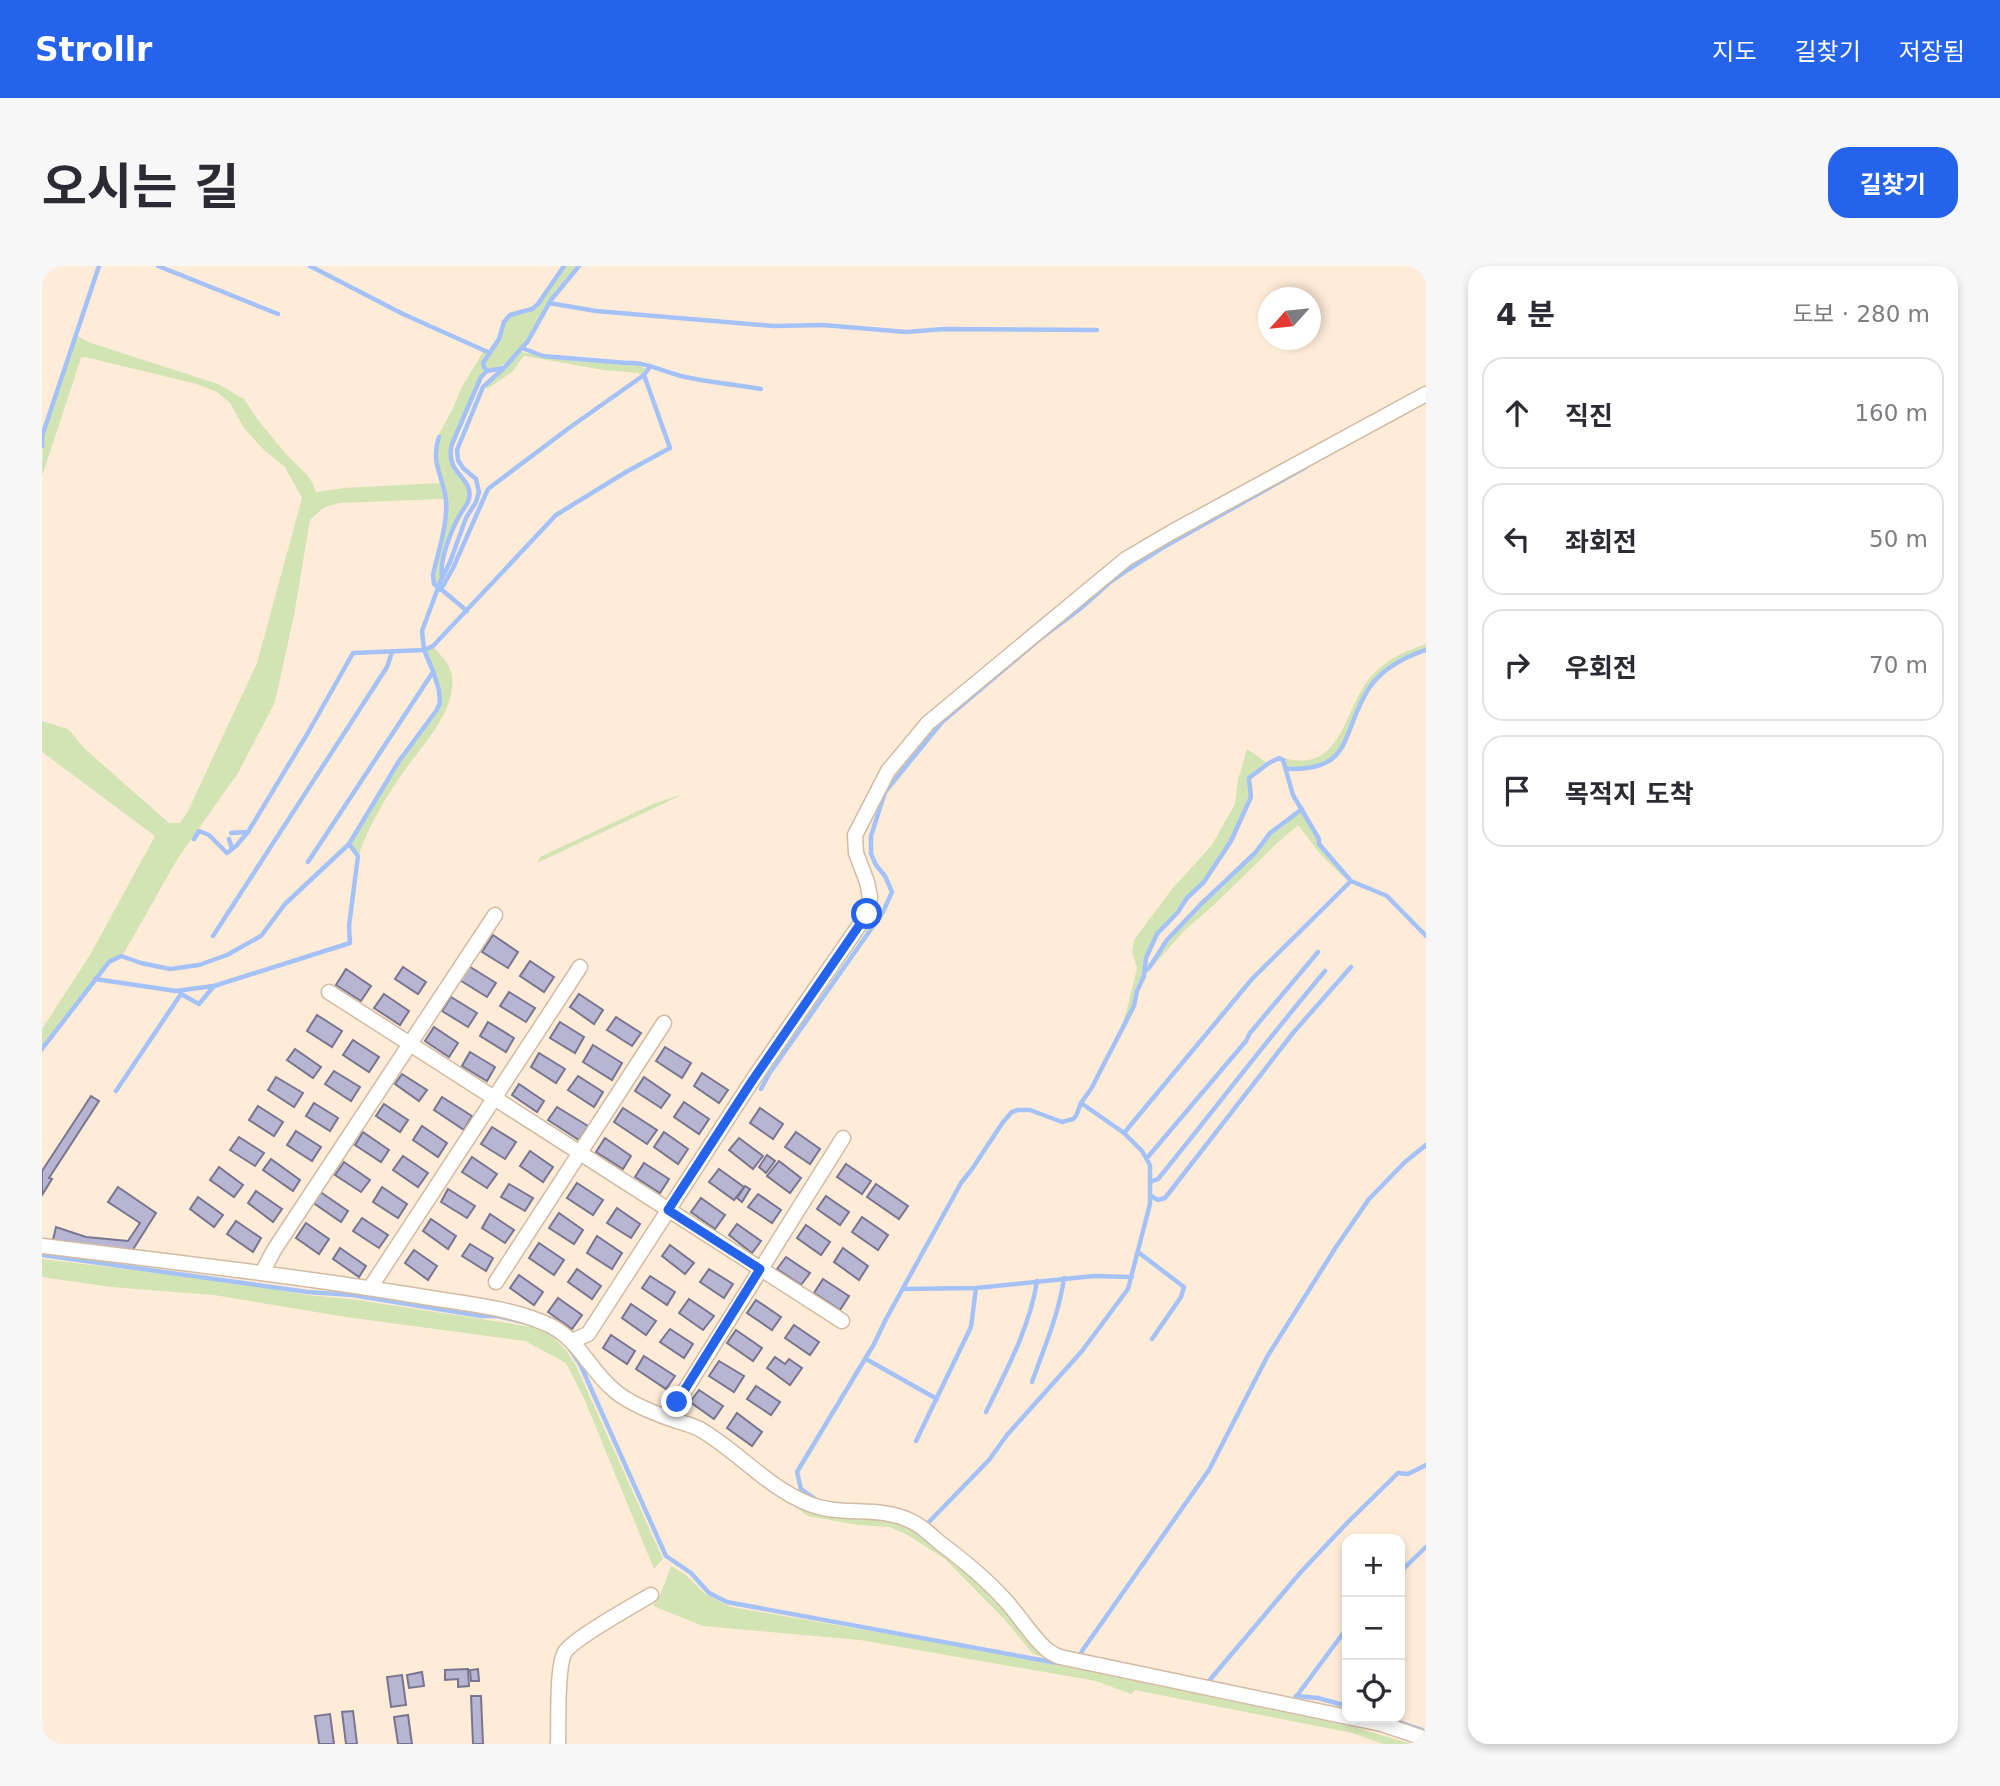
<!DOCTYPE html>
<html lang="ko">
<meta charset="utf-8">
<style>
body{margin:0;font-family:"DejaVu Sans","Noto Sans KR",sans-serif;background:#f7f7f7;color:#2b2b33}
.controls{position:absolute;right:21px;bottom:21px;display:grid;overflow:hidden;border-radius:14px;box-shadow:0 4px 10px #0003}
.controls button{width:63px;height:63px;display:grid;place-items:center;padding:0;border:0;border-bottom:2px solid #e1e1e2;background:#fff;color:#2b2b33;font:35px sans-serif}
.compass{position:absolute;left:1216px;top:21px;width:63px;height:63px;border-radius:50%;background:#fff;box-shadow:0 4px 10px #0003;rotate:243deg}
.stop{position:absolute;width:21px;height:21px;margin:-16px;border:5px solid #2563eb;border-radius:50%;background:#fff}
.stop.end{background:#2563eb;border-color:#fff;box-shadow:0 2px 7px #0008}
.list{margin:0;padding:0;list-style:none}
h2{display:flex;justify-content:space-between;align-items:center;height:91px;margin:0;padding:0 28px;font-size:30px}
h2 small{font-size:23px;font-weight:400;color:#7c7c81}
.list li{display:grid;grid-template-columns:46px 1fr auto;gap:21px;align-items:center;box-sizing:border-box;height:112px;margin:0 14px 14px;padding:0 14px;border:2px solid #e1e1e2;border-radius:21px}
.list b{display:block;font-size:26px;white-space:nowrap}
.list em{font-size:23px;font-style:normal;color:#7c7c81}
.icon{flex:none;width:38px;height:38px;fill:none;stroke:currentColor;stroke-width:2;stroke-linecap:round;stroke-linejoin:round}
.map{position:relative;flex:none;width:1384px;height:1478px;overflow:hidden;border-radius:21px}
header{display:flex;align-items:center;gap:42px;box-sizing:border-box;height:98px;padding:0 35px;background:#2563eb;color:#fff}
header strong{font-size:33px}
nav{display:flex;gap:38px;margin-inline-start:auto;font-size:24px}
.intro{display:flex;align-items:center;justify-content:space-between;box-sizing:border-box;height:168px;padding:0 42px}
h1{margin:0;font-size:49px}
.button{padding:18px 32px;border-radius:21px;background:#2563eb;color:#fff;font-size:24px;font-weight:700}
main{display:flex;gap:42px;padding:0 42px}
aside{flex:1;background:#fff;border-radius:21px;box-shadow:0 4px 10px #0003}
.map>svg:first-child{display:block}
</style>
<header>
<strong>Strollr</strong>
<nav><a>지도</a><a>길찾기</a><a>저장됨</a></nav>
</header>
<div class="intro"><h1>오시는 길</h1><a class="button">길찾기</a></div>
<main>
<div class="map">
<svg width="1384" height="1478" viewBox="0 0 1384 1478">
<rect width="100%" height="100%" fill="#feecd8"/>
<!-- green -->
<g fill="#d2e3b4">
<path d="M 523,0 L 534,0 C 525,11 514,23 506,35 C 495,55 473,104 446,103 L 443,97 L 458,74 L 464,56 L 469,51 L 492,44 Z"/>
<polygon points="35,70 49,77 176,118 202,133 216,154 245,189 264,208 270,216 274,226 302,222 398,217 402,233 297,237 281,242 268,254 252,349 233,436 196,507 136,592 82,687 66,694 0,781 0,763 48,689 113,570 0,486 0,455 26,463 42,482 127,557 138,557 145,547 215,397 260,232 243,201 222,184 202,162 188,137 175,126 155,118 43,91 39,92 0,210 1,170"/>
<path d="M 441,86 L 446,88 L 440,97 L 442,106 L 434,118 L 415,166 L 408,179 L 409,199 L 414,208 L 425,219 L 427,232 L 415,254 L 402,286 L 398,304 L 399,311 L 396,319 L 393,317 L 392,310 C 397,286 407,259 405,234 C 402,208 389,198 399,170 L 397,168 L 411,142 L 420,121 Z"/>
<polygon points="479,86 518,93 594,98 604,103 598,109 597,107 561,104 483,90 481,91 470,106 445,123 445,118 466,100"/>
<path d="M 1384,378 L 1384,383 C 1361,392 1336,404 1322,426 C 1319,432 1317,440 1314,447 C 1299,486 1292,503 1245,501 L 1242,492 C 1303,509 1301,438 1332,407 C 1347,392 1364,385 1384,378 Z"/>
<path d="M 392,381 C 397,388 406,396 408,403 C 421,438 379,481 360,508 C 345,529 324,565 317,589 L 309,578 L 358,496 L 396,445 C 404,425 392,403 383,385 Z"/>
<polygon points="1205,483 1224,496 1205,512 1208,531 1188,575 1161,614 1114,667 1103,690 1100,709 1093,723 1091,740 1076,770 1085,743 1095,702 1090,686 1092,674 1130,623 1170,579 1193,538 1196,514"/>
<polygon points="642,528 495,597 498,591 613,537"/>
<polygon points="1259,546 1275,573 1276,579 1306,615 1279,589 1256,559 1234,578 1173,638 1144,663 1102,710 1103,706 1135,666 1160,638 1180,622 1213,588 1225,572 1247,553"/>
<polygon points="0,993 190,1016 265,1029 309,1033 490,1061 509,1069 524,1084 534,1100 621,1293 612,1303 544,1137 524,1097 483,1075 304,1051 172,1029 69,1021 0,1011"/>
<polygon points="725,1221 764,1241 791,1251 840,1254 870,1263 910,1290 955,1332 1009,1393 991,1388 962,1353 903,1293 864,1268 847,1261 816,1259 766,1250"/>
<polygon points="629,1300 644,1309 663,1328 689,1341 898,1377 1035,1403 1311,1461 1370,1478 1341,1478 1310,1467 1093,1424 1089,1428 1054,1415 818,1374 661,1360 611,1340 618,1330"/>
</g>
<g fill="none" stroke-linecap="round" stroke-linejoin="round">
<!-- stream -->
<g stroke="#a4c2f7" stroke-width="4.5">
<polyline points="116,0 236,48"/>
<polyline points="268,0 361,48 448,87"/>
<polyline points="507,37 554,45 731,60 781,59 864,66 902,63 1055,64"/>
<path d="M 480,82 L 501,90 L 585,97 C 600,95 626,107 643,111 C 668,116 694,119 719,123"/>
<polyline points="445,105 442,101 441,97 457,73 462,56 468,49 490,43 496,38 522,0"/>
<path d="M 397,171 C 388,197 401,209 404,234 C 406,259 396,285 391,309 L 392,318 L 396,321 L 401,320 L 411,302 L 446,223 L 527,162 L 602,109 L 607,102"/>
<polyline points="0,180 0,170 57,0"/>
<path d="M 400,311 C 397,294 410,262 419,247 C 422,242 426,238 427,233 C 432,210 402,209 410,178 L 439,111 L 445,105 L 461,102"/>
<polyline points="395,323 400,324 425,345"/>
<path d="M 1244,503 C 1309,505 1299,472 1323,429 C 1335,406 1360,392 1384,384"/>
<polyline points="189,567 205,566"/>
<polyline points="152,573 157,565 167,569 185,587 194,580 206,566 267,465 311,387 382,384 391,380 514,249 584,206 628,182 602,109"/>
<polyline points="187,573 190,583"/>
<polyline points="266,596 391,406"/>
<polyline points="171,670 345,401 350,386"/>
<polyline points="1103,705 1107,702 1125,674 1159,638 1213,587 1228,567 1260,543"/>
<polyline points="53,713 134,725 171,720"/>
<polyline points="0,783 67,696 79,690 99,697 128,703 157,699 185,689 219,670 243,638 307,578 357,495 394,445 398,437 397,424 391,405 382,384 380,365 399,314 408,296 424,252 434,236 437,226 434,213 421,202 416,194 415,184 441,121 462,102 486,75 509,34 537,0"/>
<polyline points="719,823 727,808 841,646 850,626 843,610 834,599 829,588 829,570 843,526 900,456 998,373 1038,343 1067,317 1087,303 1120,282 1264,201"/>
<polyline points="74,825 139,728 157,738 172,720 308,677 307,660 316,590 307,578"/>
<polyline points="1082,867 1210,713 1308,616"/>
<polyline points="1105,892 1204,775 1208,767 1276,686"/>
<path d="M 1108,916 L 1116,913 C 1172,844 1226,773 1283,705"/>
<polyline points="1109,930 1116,934 1123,932 1251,767 1309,701"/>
<polyline points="1096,986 1142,1021 1139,1031 1110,1073"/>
<polyline points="0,989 266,1026 310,1029 439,1050 455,1050 481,1056"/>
<polyline points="861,1023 934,1022 1052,1010 1090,1011"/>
<polyline points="527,1082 538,1098 624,1290 649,1307 667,1327 685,1336 1015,1397"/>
<polyline points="824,1093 895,1133"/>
<path d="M 990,1116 C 1002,1082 1017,1048 1022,1012"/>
<path d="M 944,1146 C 964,1105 988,1061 995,1015"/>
<polyline points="874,1175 929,1061 934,1022"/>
<polyline points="773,1233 759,1223 755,1206 832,1078 844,1053 919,917 930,903 961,856 970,846 976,844 988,844 1020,856 1031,853 1034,850 1039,837 1049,823 1092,740 1095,725 1102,710 1104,692 1115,668 1136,646 1145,632 1162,616 1189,575 1209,531 1207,512 1227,497 1237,492 1241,494 1251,529 1277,573 1277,578 1309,615 1345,630 1384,670"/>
<polyline points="882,1256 885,1258 947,1194 965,1169 1040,1085 1086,1023 1108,938 1108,899 1100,885 1082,867 1039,837"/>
<polyline points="1358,1306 1384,1281"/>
<polyline points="1038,1391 1040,1385 1167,1204 1225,1091 1294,981 1327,933 1363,896 1384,879"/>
<polyline points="1166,1416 1258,1307 1306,1256 1356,1207 1366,1208 1384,1199"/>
<polyline points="1254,1430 1276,1432 1305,1440"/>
<polyline points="1251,1435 1305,1362"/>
<polyline points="1344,1452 1380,1464"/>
</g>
</g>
<!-- building -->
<g fill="#b8b5d2" stroke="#787590" stroke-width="2">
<polygon points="451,669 476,686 466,702 440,686"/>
<polygon points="488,695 512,711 502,726 478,710"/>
<polygon points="425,699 454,717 445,731 416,713"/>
<polygon points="361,701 384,716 376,728 353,713"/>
<polygon points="304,703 329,720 319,735 294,719"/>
<polygon points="467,726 493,742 484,756 458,740"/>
<polygon points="342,728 367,745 358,759 332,742"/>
<polygon points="537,728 561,744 552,758 528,741"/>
<polygon points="409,731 435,747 426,761 400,745"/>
<polygon points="275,749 300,765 290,781 265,765"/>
<polygon points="574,751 599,767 590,780 565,764"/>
<polygon points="446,756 472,772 464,786 438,770"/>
<polygon points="518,756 542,771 533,787 508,772"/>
<polygon points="392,761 416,777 407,791 383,775"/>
<polygon points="311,774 337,791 327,806 301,789"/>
<polygon points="551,779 580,797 570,814 541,796"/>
<polygon points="623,781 649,797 640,812 614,795"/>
<polygon points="253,783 279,801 271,812 245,794"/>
<polygon points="428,786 453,801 445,815 420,800"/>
<polygon points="497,787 523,803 514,817 489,801"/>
<polygon points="292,805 318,821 309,835 283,818"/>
<polygon points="660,807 686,824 677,837 652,820"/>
<polygon points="360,808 385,824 377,835 353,818"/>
<polygon points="536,810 561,826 552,841 526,824"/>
<polygon points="234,811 261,827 252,841 226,824"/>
<polygon points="602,811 628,829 619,842 593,825"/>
<polygon points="477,818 502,835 495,846 470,829"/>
<polygon points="49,830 57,835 7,912 10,913 0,929 0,905"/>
<polygon points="400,831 430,850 422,864 392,844"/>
<polygon points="642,836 667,853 657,868 632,851"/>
<polygon points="272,837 296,852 288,865 264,850"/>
<polygon points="342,838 366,854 358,866 334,850"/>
<polygon points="216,840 241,856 232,870 207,854"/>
<polygon points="515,841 546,860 537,874 506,854"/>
<polygon points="581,842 615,864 605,878 572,856"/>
<polygon points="718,842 741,858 731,873 708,857"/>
<polygon points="380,860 405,877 396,891 371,874"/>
<polygon points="450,861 474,876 463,893 439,878"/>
<polygon points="254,865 279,881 270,895 245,879"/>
<polygon points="321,866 347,884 339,896 313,879"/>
<polygon points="622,866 646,883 636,898 612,881"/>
<polygon points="754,866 778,883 768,898 743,881"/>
<polygon points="197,871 222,887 213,900 188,884"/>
<polygon points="563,872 589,890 581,903 554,886"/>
<polygon points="697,872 721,890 711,903 687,884"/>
<polygon points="488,885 511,901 501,916 478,900"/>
<polygon points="725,889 733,895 724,907 717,901"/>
<polygon points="361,890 386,907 376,921 351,904"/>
<polygon points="430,891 455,908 445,922 420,906"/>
<polygon points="229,893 258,914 251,925 221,904"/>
<polygon points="737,895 759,912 748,927 725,910"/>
<polygon points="302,896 328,914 319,926 293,909"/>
<polygon points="602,897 627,913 618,927 593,911"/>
<polygon points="804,898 829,915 820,928 795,911"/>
<polygon points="177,901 201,919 192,931 168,914"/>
<polygon points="677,903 702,921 692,934 667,916"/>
<polygon points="535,917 561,934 551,949 525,932"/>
<polygon points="467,918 491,932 483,945 459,931"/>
<polygon points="834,918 866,940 857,953 825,931"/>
<polygon points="703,920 708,923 700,936 695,932"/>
<polygon points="76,921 114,947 90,985 11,974 14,961 44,971 86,975 98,957 66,936"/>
<polygon points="340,921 365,938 356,952 331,936"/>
<polygon points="406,923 433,940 425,952 399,936"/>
<polygon points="214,925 240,943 231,956 206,937"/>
<polygon points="277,925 306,945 299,956 270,936"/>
<polygon points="716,928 739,944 730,957 706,941"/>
<polygon points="784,930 807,946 798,959 775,943"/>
<polygon points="156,931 181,949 172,961 148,943"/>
<polygon points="659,932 683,949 673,963 649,946"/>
<polygon points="575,942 598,958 589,972 565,957"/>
<polygon points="517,947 541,964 532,978 507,962"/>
<polygon points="448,948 472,964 463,977 440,962"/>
<polygon points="820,951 846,969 836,984 810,966"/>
<polygon points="320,952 346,969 337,982 311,965"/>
<polygon points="389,953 414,970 406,983 381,965"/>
<polygon points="194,955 219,972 211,986 185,968"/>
<polygon points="264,957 287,973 277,988 254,972"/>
<polygon points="695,958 719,975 710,987 687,969"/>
<polygon points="764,959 788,976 779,989 755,972"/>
<polygon points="555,970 580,987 570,1003 545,987"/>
<polygon points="497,977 522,994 512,1009 487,992"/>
<polygon points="428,978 451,992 444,1005 420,990"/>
<polygon points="628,979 652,997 643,1008 620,990"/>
<polygon points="298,982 324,1000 317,1011 291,993"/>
<polygon points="801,982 826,1000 817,1014 792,996"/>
<polygon points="372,984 395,1000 386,1014 363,997"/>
<polygon points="744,991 768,1007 759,1019 735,1003"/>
<polygon points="535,1003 559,1020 550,1033 526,1016"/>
<polygon points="667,1003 691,1018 682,1032 658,1016"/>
<polygon points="477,1009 501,1026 492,1039 468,1022"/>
<polygon points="608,1010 633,1026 625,1039 600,1022"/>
<polygon points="781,1013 807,1030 798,1044 772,1027"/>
<polygon points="516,1032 540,1049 530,1063 506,1046"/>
<polygon points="647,1033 672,1050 661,1064 637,1047"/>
<polygon points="714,1034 739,1051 730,1064 705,1047"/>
<polygon points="589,1038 614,1055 604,1069 580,1052"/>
<polygon points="752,1059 777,1076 768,1089 743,1072"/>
<polygon points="628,1063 651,1078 642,1092 618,1076"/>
<polygon points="694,1064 720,1082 711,1095 685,1077"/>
<polygon points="569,1069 593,1085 585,1098 561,1082"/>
<polygon points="602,1090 633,1110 624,1123 594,1103"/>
<polygon points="733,1091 743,1098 747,1093 760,1102 748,1119 725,1102"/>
<polygon points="677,1095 702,1110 692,1126 667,1110"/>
<polygon points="714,1120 738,1136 729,1149 705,1133"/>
<polygon points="657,1124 681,1140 672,1153 648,1136"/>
<polygon points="695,1147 720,1166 710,1180 685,1162"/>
<polygon points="426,1403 427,1420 416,1421 416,1413 403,1414 403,1404"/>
<polygon points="436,1403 437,1415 429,1415 428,1404"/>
<polygon points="380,1406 382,1420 367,1422 365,1409"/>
<polygon points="360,1409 364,1439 349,1441 345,1411"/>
<polygon points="429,1430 439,1430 441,1478 431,1478"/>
<polygon points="311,1445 315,1478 304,1478 300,1446"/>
<polygon points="288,1448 292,1478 277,1478 273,1450"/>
<polygon points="366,1449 370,1478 356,1478 352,1451"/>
</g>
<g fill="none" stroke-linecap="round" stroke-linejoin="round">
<!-- minor casing -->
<g stroke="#d1bba3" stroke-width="17">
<g id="minor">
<polyline points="287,726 800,1055"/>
<path d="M 0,980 C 123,995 247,1009 370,1029 C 415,1037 467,1040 509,1060 C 537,1074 549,1106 573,1125 C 587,1137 612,1147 629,1153 C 640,1157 652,1159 661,1165 C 697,1187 726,1221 765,1237 C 800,1252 837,1238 871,1256 C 881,1261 890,1270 898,1277 C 921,1294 944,1313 963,1334 C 977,1349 988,1368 1003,1382 C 1007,1386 1013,1389 1018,1391 L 1305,1451"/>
<polyline points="220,1007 232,984 453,649"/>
<polyline points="454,1016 622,757"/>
<polyline points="328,1022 538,701"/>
<polyline points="530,1075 546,1068 710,815 825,648 828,631 825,616 814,587 813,569 846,505 886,457 1084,293 1130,266 1384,128"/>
<polyline points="621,1150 635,1137 801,872"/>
<polyline points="1310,1452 1340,1458 1384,1473"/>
<path d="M 516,1478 C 517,1458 514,1401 523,1386 C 531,1373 592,1339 609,1329"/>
</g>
</g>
<!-- minor -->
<use href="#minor" stroke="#fff" stroke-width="14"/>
</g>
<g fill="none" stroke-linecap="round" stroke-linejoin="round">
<!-- route -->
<polyline stroke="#2563eb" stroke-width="9" points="635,1136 718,1003 626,944 710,815 825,648"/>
</g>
</svg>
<div class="controls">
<button>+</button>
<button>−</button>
<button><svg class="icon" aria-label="locate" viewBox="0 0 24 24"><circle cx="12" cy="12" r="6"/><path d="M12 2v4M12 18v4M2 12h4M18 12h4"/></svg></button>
</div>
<svg class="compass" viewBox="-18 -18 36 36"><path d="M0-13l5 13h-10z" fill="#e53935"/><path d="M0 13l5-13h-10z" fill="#7c7c81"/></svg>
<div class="stop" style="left:825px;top:648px"></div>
<div class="stop end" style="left:635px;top:1136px"></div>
</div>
<aside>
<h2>4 분<small>도보 · 280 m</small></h2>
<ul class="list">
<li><svg class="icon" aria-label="ahead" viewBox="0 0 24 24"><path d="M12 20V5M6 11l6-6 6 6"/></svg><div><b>직진</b></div><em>160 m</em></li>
<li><svg class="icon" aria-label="left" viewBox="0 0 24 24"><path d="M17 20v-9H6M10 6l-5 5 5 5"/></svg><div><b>좌회전</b></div><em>50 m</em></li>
<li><svg class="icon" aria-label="right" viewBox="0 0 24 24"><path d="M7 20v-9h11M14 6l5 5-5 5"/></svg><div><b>우회전</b></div><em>70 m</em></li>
<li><svg class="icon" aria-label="arrive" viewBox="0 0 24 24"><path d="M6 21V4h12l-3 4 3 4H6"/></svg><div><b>목적지 도착</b></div></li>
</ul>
</aside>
</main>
